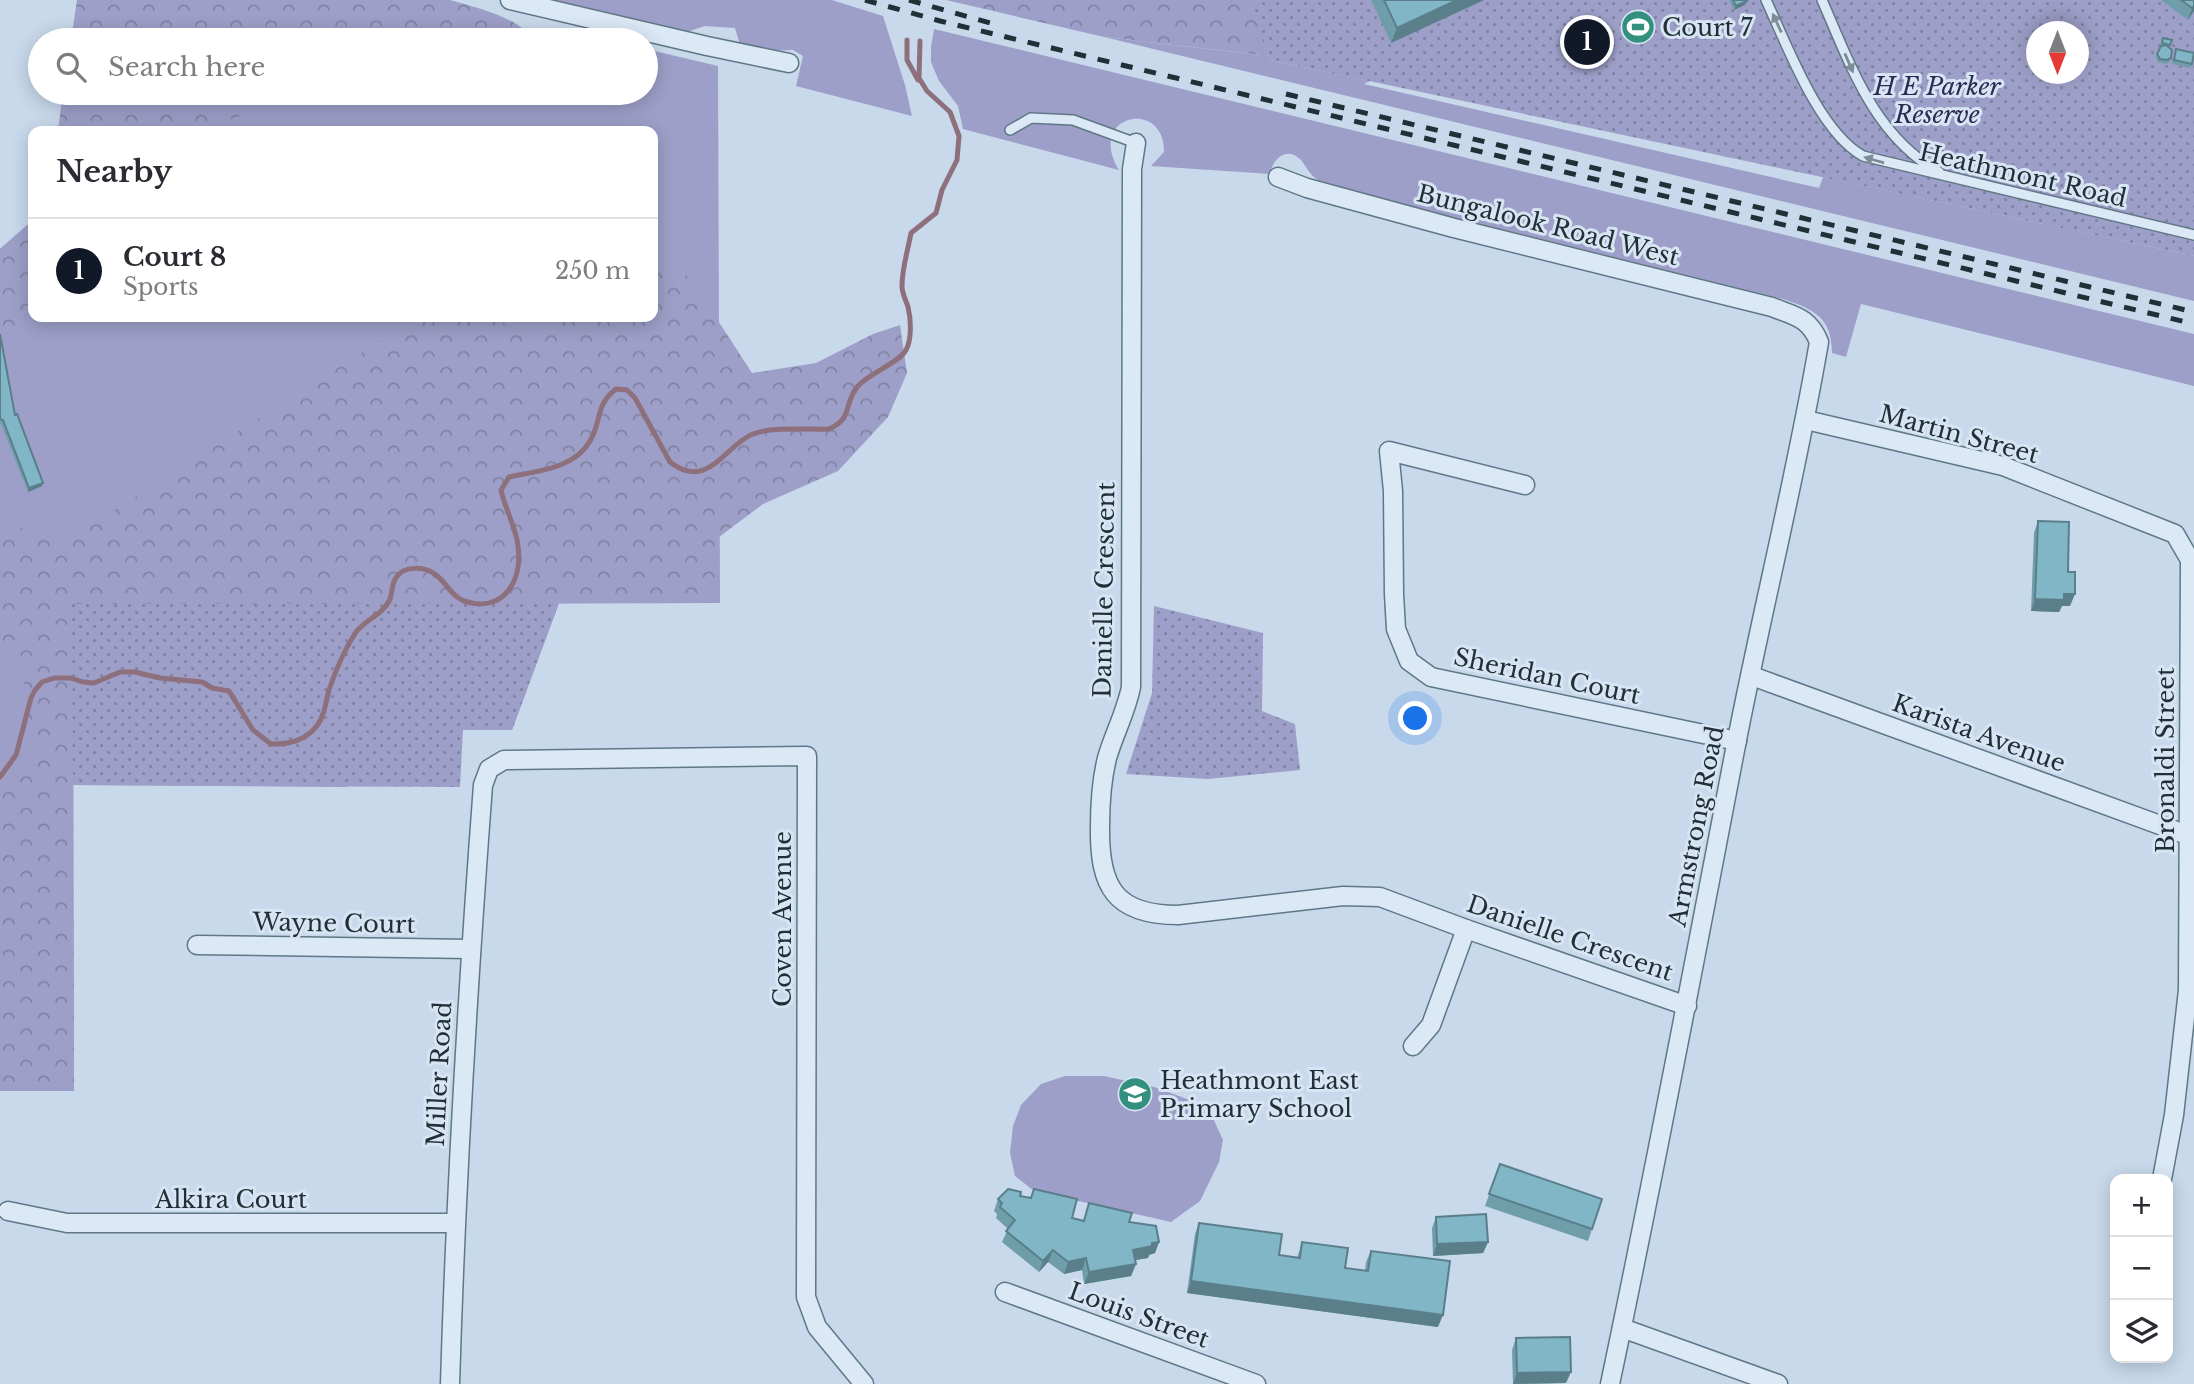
<!DOCTYPE html>
<meta charset="utf-8">
<style>
body{margin:0;font-family:"Libre Baskerville",serif;background:#f2f2f3;color:#2b2b33}
.controls{position:absolute;right:21px;bottom:21px;display:grid;overflow:hidden;border-radius:14px;box-shadow:0 4px 18px #0003}
.controls button{width:63px;height:63px;display:grid;place-items:center;padding:0;border:0;border-bottom:2px solid #e1e1e2;background:#fff;color:#2b2b33;font:35px sans-serif}
.compass{position:absolute;left:2026px;top:21px;width:63px;height:63px;border-radius:50%;background:#fff;box-shadow:0 4px 18px #0003;rotate:180deg}
.you{position:absolute;left:1416px;top:719px;width:24px;height:24px;margin:-18px;border:5px solid #fff;border-radius:50%;background:#1a73e8;box-shadow:0 0 0 10px #1a73e833}
.badge{display:grid;place-items:center;width:46px;height:46px;border-radius:50%;background:#111827;color:#fff;font-size:23px;font-weight:700}
.pin{position:absolute;translate:-50% -50%;border:4px solid #fff;box-shadow:0 2px 7px #0006}
.list{margin:0;padding:0;list-style:none}
h2{display:flex;justify-content:space-between;align-items:center;height:91px;margin:0;padding:0 28px;font-size:30px}
h2 small{font-size:23px;font-weight:400;color:#7c7c81}
.list li{display:grid;grid-template-columns:46px 1fr auto;gap:21px;align-items:center;box-sizing:border-box;height:105px;padding:0 28px;border-top:2px solid #e1e1e2}
.list b{display:block;font-size:26px;white-space:nowrap}
.list p{margin:0;font-size:23px;white-space:nowrap;color:#7c7c81}
.list em{font-size:23px;font-style:normal;color:#7c7c81}
.icon{flex:none;width:38px;height:38px;fill:none;stroke:currentColor;stroke-width:2;stroke-linecap:round;stroke-linejoin:round}
.map{position:relative;flex:none;width:2194px;height:1384px;overflow:hidden}
.search{position:absolute;background:#fff;box-shadow:0 4px 18px #0003;left:28px;top:28px;width:630px;height:77px;display:flex;align-items:center;gap:18px;box-sizing:border-box;padding:0 24px;border-radius:38px;color:#7c7c81;font-size:26px}
.panel{position:absolute;background:#fff;box-shadow:0 4px 18px #0003;left:28px;top:126px;width:630px;height:196px;border-radius:14px}
.map>svg:first-child{display:block}
</style>
<div class="map">
<svg width="2194" height="1384" viewBox="0 0 2194 1384">
<defs>
<pattern id="forest-crowns" width="20" height="18" patternUnits="userSpaceOnUse" patternTransform="scale(1.75)"><rect width="20" height="18" fill="#9d9fc8"/><path d="M2 6a3 3 0 1 1 6 0M12 15a3 3 0 1 1 6 0" fill="none" stroke="#8082a3"/></pattern>
<pattern id="park-dots" width="8" height="8" patternUnits="userSpaceOnUse" patternTransform="scale(1.75)"><rect width="8" height="8" fill="#9d9fc8"/><path d="M2 2h.1M6 6h.1" fill="none" stroke="#8082a3" stroke-width="1.8" stroke-linecap="round"/></pattern>
</defs>
<rect width="100%" height="100%" fill="#c8d9eb"/>
<!-- grass -->
<g fill="#9d9fc8">
<polygon points="533,0 832,0 883,16 905,85 912,116 796,86 803,56 793,50 767,51 740,45 735,28 705,26 681,34"/>
<path d="M 934,29 L 2194,334 L 2194,386 L 1861,304 L 1846,357 L 1832,353 C 1832,317 1813,309 1783,299 L 1329,187 C 1324,184 1319,181 1315,178 C 1309,173 1306,166 1301,160 C 1287,146 1273,158 1270,174 L 1151,166 L 1164,152 C 1165,98 1085,114 1119,170 L 963,129 L 958,106 L 939,81 L 931,62 L 931,47 Z"/>
<polygon points="1104,37 1260,55 1266,46 1270,60 1370,81 1364,84 1819,188 1823,177 2194,256 2194,301"/>
<polygon points="646,49 718,66 720,603 73,605 74,1091 0,1091 0,249 33,220 33,317 653,317 653,131 58,131 63,93 646,93"/>
<polygon points="1065,1076 1104,1076 1158,1088 1197,1103 1212,1116 1223,1140 1219,1162 1200,1201 1171,1222 1034,1191 1015,1176 1010,1153 1013,1126 1021,1105 1041,1084"/>
</g>
<!-- forest -->
<g fill="url(#forest-crowns)">
<path d="M 77,0 L 450,0 C 475,7 520,18 534,40 L 71,40 Z"/>
<polygon points="946,0 1266,0 1281,22 1261,55 1104,37"/>
<polygon points="63,93 306,93 228,120 219,131 58,131"/>
<polygon points="33,220 33,317 39,317 0,331 0,249"/>
<polygon points="653,269 689,276 752,373 816,363 873,334 900,325 907,373 888,417 838,471 763,504 719,537 720,603 559,603 512,730 465,722 440,750 346,787 73,785 74,1091 0,1091 0,790 35,761 18,646 0,643 0,524 71,538 418,317 483,317 547,336 564,317 653,317"/>
</g>
<!-- park -->
<g fill="url(#park-dots)" fill-rule="evenodd">
<path d="M 1252,0 L 2194,0 L 2194,256 L 1270,60 ZM 2036,32 L 2078,32 L 2078,74 L 2036,74 Z"/>
<polygon points="559,603 512,730 463,730 460,787 73,785 72,604"/>
<polygon points="1154,606 1263,633 1262,711 1295,724 1300,770 1208,779 1126,774 1152,693"/>
</g>
<g fill="none" stroke-linecap="round" stroke-linejoin="round">
<!-- stream -->
<g stroke="#8d707c" stroke-width="5">
<polyline points="907,40 907,60 918,80"/>
<path d="M 0,777 L 16,755 L 31,698 L 35,690 L 42,682 L 54,678 L 71,678 L 83,682 L 94,683 L 120,672 L 135,672 L 160,678 L 202,682 L 212,688 L 229,691 L 253,730 L 271,744 C 295,745 317,736 324,711 C 326,704 327,697 329,690 C 335,672 345,649 356,632 C 365,620 384,614 390,599 C 393,591 391,582 398,575 C 406,566 424,567 433,573 C 446,580 449,595 464,601 C 504,614 523,580 518,546 C 516,527 505,509 501,490 L 509,477 C 537,471 574,469 590,441 C 602,421 595,405 616,389 L 627,390 L 635,398 L 670,462 C 708,492 726,444 753,434 C 774,426 808,430 829,429 C 854,418 843,403 858,386 C 869,373 899,363 906,350 C 912,339 911,319 908,307 C 906,300 902,294 902,286 C 902,268 908,250 911,233 L 936,213 L 942,190 L 957,160 L 959,136 L 950,112 L 927,91 L 919,78 L 920,41"/>
</g>
<!-- lane casing -->
<g stroke="#5e7886" stroke-width="12">
<g id="lane">
<path d="M 1766,0 C 1787,45 1819,132 1863,156 L 2194,235"/>
<path d="M 1822,0 C 1850,64 1874,136 1939,172"/>
<polyline points="1010,130 1031,118 1073,120 1136,143"/>
</g>
</g>
<!-- street casing -->
<g stroke="#5e7886" stroke-width="21">
<g id="street">
<polyline points="510,0 707,46 789,63"/>
<path d="M 1136,143 L 1132,169 L 1131,687 C 1126,712 1114,734 1107,758 C 1101,782 1100,803 1100,827 C 1099,887 1115,915 1178,915 L 1343,896 L 1380,897 L 1466,929 L 1687,1006"/>
<path d="M 1278,177 L 1307,188 L 1454,228 L 1772,307 C 1794,316 1809,317 1819,342 C 1796,477 1762,610 1736,745 C 1695,958 1655,1171 1610,1384"/>
<polyline points="1806,420 2003,466 2175,534 2190,560 2188,990 2174,1115 2162,1179"/>
<polyline points="1525,485 1389,451 1393,491 1394,594 1396,629 1409,661 1431,677 1737,741"/>
<polyline points="1752,676 2190,836"/>
<polyline points="197,945 470,949"/>
<polyline points="1413,1046 1431,1025 1466,929"/>
<polyline points="8,1211 67,1223 455,1223"/>
<polyline points="1005,1292 1256,1384"/>
<polyline points="1622,1328 1778,1384"/>
<path d="M 450,1384 C 456,1184 468,984 483,785 L 489,769 L 504,760 L 807,756 L 806,1297 L 817,1327 L 864,1384"/>
</g>
</g>
<!-- lane -->
<use href="#lane" stroke="#dbe8f6" stroke-width="9"/>
<!-- street -->
<use href="#street" stroke="#dbe8f6" stroke-width="18"/>
<!-- rail -->
<g stroke="#213037" stroke-width="5" stroke-dasharray="12 12" stroke-linecap="butt">
<polyline points="865,0 940,21 2194,324"/>
<polyline points="909,0 997,25"/>
<polyline points="1286,94 2194,312"/>
</g>
</g>
<!-- wall -->
<g fill="#6f9daa">
<polygon points="1371,0 1484,0 1391,43"/>
<polygon points="1729,0 1746,0 1745,5 1734,10"/>
<polygon points="2161,0 2194,0 2194,11 2188,20"/>
<polygon points="2172,40 2169,48 2171,58 2170,62 2165,64 2158,62 2156,58 2161,47 2162,42"/>
<polygon points="2176,49 2192,64 2191,68 2172,64"/>
<polygon points="0,334 15,415 42,486 28,492 1,424 0,423"/>
<polygon points="2038,521 2068,572 2070,606 2062,606 2059,612 2031,611 2034,533"/>
<polygon points="1500,1164 1602,1199 1588,1241 1485,1206"/>
<polygon points="1034,1189 1072,1218 1083,1221 1089,1203 1129,1222 1159,1242 1155,1253 1149,1255 1148,1258 1135,1260 1136,1264 1131,1276 1084,1284 1082,1270 1064,1274 1048,1262 1039,1272 1002,1242 1008,1229 996,1218 997,1214 994,1211 998,1199 1020,1196 1030,1198"/>
<polygon points="1436,1217 1488,1242 1483,1253 1433,1256 1432,1228"/>
<polygon points="1199,1223 1279,1255 1297,1258 1302,1242 1345,1268 1365,1271 1366,1262 1371,1251 1438,1327 1187,1293 1195,1234"/>
<polygon points="1516,1338 1566,1383 1513,1384 1512,1350"/>
</g>
<!-- shaded-wall -->
<g fill="#5a7f8b">
<polygon points="1457,0 1484,0 1391,43 1397,28"/>
<polygon points="1747,1 1745,5 1734,10 1736,6"/>
<polygon points="2194,6 2194,11 2188,20 2192,8"/>
<polygon points="43,483 42,486 28,492 29,488"/>
<polygon points="2064,594 2075,594 2070,606 2062,606 2059,612 2031,611 2035,599"/>
<polygon points="1159,1242 1155,1253 1149,1255 1148,1258 1129,1261 1133,1250"/>
<polygon points="1488,1242 1483,1253 1433,1256 1437,1244"/>
<polygon points="1053,1250 1048,1262 1039,1272 1043,1261"/>
<polygon points="1086,1258 1082,1270 1064,1274 1068,1262"/>
<polygon points="1136,1264 1131,1276 1084,1284 1089,1272"/>
<polygon points="1191,1281 1443,1315 1438,1327 1187,1293"/>
<polygon points="1571,1372 1566,1383 1513,1384 1517,1373"/>
</g>
<!-- building -->
<g fill="#81b6c6" stroke="#5a7f8b" stroke-width="2">
<polygon points="1384,0 1457,0 1397,28"/>
<polygon points="1733,0 1746,0 1747,1 1736,6"/>
<polygon points="2181,0 2194,0 2194,6 2192,8"/>
<polygon points="2163,38 2172,40 2170,45 2162,43"/>
<polygon points="2166,45 2172,50 2171,58 2167,60 2160,59 2157,54 2161,46"/>
<polygon points="2176,49 2194,53 2192,64 2174,60"/>
<polygon points="0,334 15,415 17,414 43,483 29,488 3,420 0,419"/>
<polygon points="2038,521 2069,522 2068,572 2075,572 2075,594 2064,594 2064,600 2035,599"/>
<polygon points="1500,1164 1602,1199 1592,1229 1489,1194"/>
<polygon points="1008,1189 1021,1192 1020,1196 1031,1198 1034,1189 1077,1199 1072,1218 1084,1221 1089,1203 1132,1213 1129,1222 1156,1226 1159,1242 1152,1243 1152,1246 1133,1250 1136,1264 1089,1272 1086,1258 1068,1262 1053,1250 1043,1261 1006,1231 1015,1220 1000,1207 1002,1203 998,1199"/>
<polygon points="1486,1214 1488,1242 1437,1244 1436,1217"/>
<polygon points="1199,1223 1282,1234 1279,1255 1300,1258 1302,1242 1348,1248 1345,1268 1368,1271 1371,1251 1450,1261 1443,1315 1191,1281"/>
<polygon points="1570,1337 1571,1372 1517,1373 1516,1338"/>
</g>
<!-- one-way arrows -->
<defs><path id="oneway-solid" d="M-6-.8H1V-3.2L6.5 0L1 3.2V.8H-6Z" transform="scale(1.75)"/></defs>
<g fill="#7e8c96">
<use href="#oneway-solid" transform="translate(1777 23) rotate(-115)"/>
<use href="#oneway-solid" transform="translate(1849 63) rotate(66)"/>
<use href="#oneway-solid" transform="translate(1874 160) rotate(-164)"/>
</g>
<!-- icons -->
<defs>
<g id="stadium-disc" transform="scale(1.75)"><circle r="9.5" fill="#33907e" stroke="#d7e4f3"/><path d="M0-5a6.5 5 0 1 0 0 10a6.5 5 0 1 0 0-10ZM-3.5-1.8h7v3.6h-7Z" fill="#fff"/></g>
<g id="school-disc" transform="scale(1.75)"><circle r="9.5" fill="#33907e" stroke="#d7e4f3"/><path d="M0-5L7-2L0 1L-7-2ZM-4 1L0 2.5L4 1V4Q0 6-4 4Z" fill="#fff"/></g>
</defs>
<g fill-rule="evenodd">
<use href="#stadium-disc" x="1638" y="27"/>
<use href="#school-disc" x="1135" y="1094"/>
</g>
<g text-anchor="middle" dominant-baseline="central" stroke-width="6" stroke-linejoin="round" paint-order="stroke">
<!-- poi labels -->
<g font-size="24" fill="#213037" stroke="#d7e4f3" text-anchor="start">
<text x="1662" y="27">Court 7</text>
<text x="1160" y="1080">Heathmont East<tspan x="1160" dy="28">Primary School</tspan></text>
</g>
<!-- park labels -->
<g font-size="24" font-style="italic" fill="#2c2952" stroke="#d7e4f3">
<text x="1937" y="86">H E Parker<tspan x="1937" dy="28">Reserve</tspan></text>
</g>
<!-- street labels -->
<g font-size="24" fill="#213037" stroke="#d7e4f3">
<text transform="translate(2023 175) rotate(13)">Heathmont Road</text>
<text transform="translate(1548 225) rotate(14)">Bungalook Road West</text>
<text transform="translate(1959 434) rotate(15)">Martin Street</text>
<text transform="translate(1104 590) rotate(-89)">Danielle Crescent</text>
<text transform="translate(1547 676) rotate(12)">Sheridan Court</text>
<text transform="translate(1979 733) rotate(20)">Karista Avenue</text>
<text transform="translate(2165 760) rotate(-90)">Bronaldi Street</text>
<text transform="translate(1696 826) rotate(-79)">Armstrong Road</text>
<text transform="translate(782 919) rotate(-90)">Coven Avenue</text>
<text transform="translate(334 923) rotate(1)">Wayne Court</text>
<text transform="translate(1570 938) rotate(19)">Danielle Crescent</text>
<text transform="translate(439 1074) rotate(-87)">Miller Road</text>
<text x="231" y="1199">Alkira Court</text>
<text transform="translate(1139 1315) rotate(20)">Louis Street</text>
</g>
</g>
</svg>
<div class="controls">
<button>+</button>
<button>−</button>
<button><svg class="icon" aria-label="layers" viewBox="0 0 24 24"><path d="M12 4l9 5-9 5-9-5zM3 14l9 5 9-5"/></svg></button>
</div>
<svg class="compass" viewBox="-18 -18 36 36"><path d="M0-13l5 13h-10z" fill="#e53935"/><path d="M0 13l5-13h-10z" fill="#7c7c81"/></svg>
<div class="you"></div>
<div class="pin badge" style="left:1587px;top:42px">1</div>
<div class="search"><svg class="icon" aria-label="search" viewBox="0 0 24 24"><circle cx="10" cy="10" r="6"/><path d="M15 15l6 6"/></svg>Search here</div>
<section class="panel">
<h2>Nearby<small></small></h2>
<ul class="list">
<li><span class="badge">1</span><div><b>Court 8</b><p>Sports</p></div><em>250 m</em></li>
</ul>
</section>
</div>
